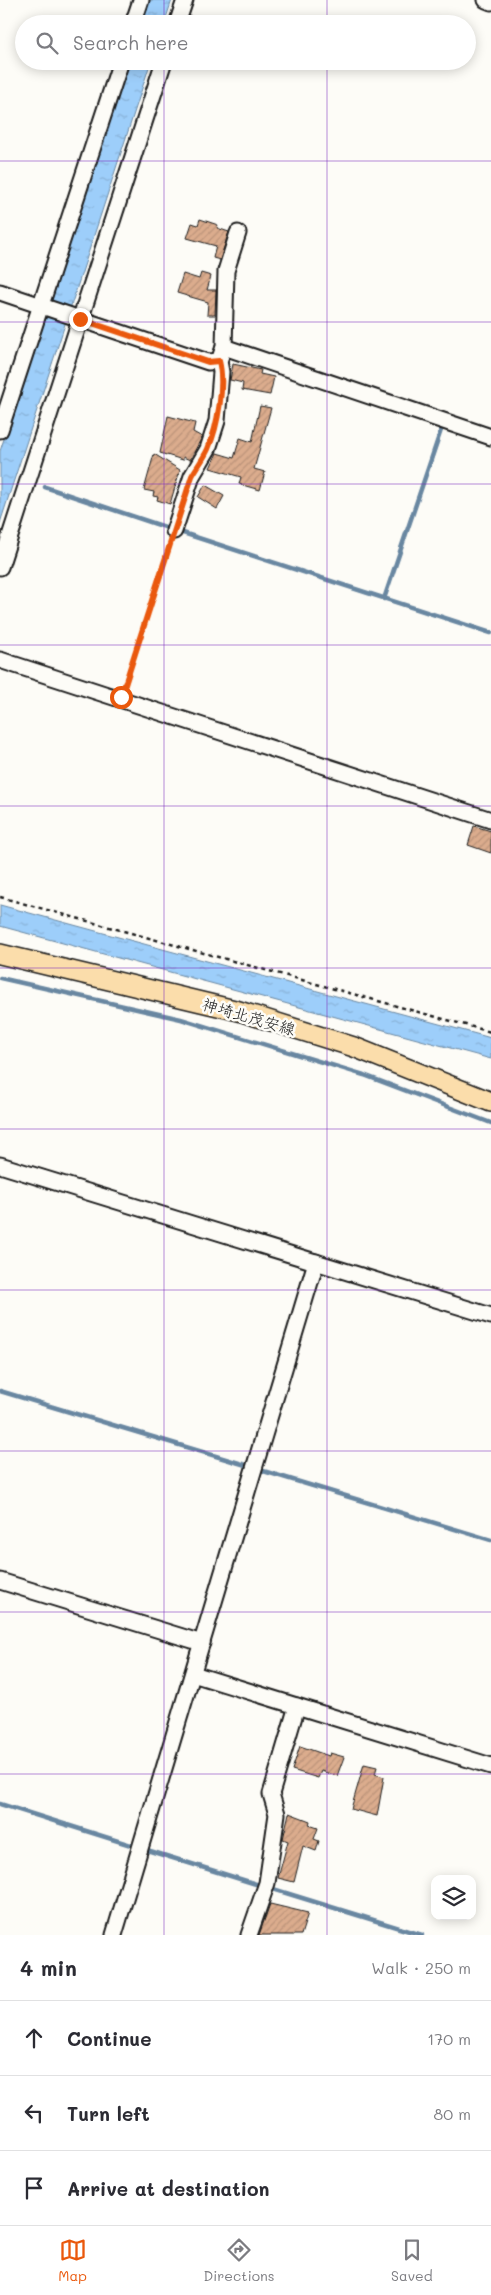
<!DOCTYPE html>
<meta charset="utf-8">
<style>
body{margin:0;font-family:Mali,"Klee One",sans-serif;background:#f7f7f7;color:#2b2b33}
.controls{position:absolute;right:15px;bottom:15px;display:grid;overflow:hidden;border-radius:10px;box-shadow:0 2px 12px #0003}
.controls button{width:45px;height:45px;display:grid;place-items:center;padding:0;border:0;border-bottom:1px solid #e1e1e2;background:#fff;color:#2b2b33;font:25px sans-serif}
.stop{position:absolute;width:15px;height:15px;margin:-11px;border:4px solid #ea580c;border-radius:50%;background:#fff}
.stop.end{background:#ea580c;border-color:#fff;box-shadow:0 1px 5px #0008}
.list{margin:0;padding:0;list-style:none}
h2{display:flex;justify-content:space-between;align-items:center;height:65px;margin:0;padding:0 20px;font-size:21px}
h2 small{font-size:16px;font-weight:400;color:#7c7c81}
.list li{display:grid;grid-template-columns:32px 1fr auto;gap:15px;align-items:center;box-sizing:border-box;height:75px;padding:0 20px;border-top:1px solid #e1e1e2}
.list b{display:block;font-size:19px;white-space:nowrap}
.list em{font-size:16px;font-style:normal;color:#7c7c81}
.icon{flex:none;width:28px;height:28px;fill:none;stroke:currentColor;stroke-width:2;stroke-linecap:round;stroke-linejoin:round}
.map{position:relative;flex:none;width:491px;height:1935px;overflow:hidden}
.search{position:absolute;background:#fff;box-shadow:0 2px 12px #0003;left:15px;right:15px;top:15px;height:55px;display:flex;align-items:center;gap:12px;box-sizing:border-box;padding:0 18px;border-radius:28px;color:#7c7c81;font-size:19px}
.sheet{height:290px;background:#fff}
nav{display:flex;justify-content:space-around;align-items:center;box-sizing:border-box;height:70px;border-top:1px solid #e1e1e2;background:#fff;font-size:14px;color:#7c7c81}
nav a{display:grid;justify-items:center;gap:2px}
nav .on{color:#ea580c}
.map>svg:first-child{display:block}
</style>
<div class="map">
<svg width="491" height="1935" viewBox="0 0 491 1935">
<defs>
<pattern id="water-ripples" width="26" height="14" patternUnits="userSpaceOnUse" patternTransform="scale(1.25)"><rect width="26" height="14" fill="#9dcefa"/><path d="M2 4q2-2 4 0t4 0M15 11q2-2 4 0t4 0" fill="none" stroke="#87b0d6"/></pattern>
<pattern id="building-hatch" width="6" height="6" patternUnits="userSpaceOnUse" patternTransform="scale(1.25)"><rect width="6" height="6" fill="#dbac8d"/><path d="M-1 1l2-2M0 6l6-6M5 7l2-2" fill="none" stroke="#bb9379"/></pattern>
</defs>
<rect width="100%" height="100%" fill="#fdfcf7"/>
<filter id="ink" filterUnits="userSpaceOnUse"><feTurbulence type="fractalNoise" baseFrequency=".02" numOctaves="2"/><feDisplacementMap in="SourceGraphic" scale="10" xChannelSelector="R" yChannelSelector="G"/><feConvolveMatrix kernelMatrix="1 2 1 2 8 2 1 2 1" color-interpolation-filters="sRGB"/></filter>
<g filter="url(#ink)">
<!-- water -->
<g fill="url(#water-ripples)" stroke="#6987a1">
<polygon points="148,0 172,0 164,24 141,24"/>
<polygon points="128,61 151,61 0,523 0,451"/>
<polygon points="0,905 491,1038 491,1059 0,926"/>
</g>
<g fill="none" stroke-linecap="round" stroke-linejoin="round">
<!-- stream -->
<g stroke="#6987a1" stroke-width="4.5">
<polyline points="45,487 168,528"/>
<polyline points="180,532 491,633"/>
<polyline points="384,599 441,430"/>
<polyline points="0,978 181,1019 364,1075 491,1123"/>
<polyline points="0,1391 249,1466"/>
<polyline points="260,1470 491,1540"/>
<polyline points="0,1804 134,1846"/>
<polyline points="147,1850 256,1884"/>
<polyline points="273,1889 422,1935"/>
</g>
</g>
<!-- building -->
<g fill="url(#building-hatch)" stroke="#1c1c1c">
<polygon points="200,219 218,225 217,228 229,232 220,260 213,258 216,246 187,238 192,223 198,225"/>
<polygon points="201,273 211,276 207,290 216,290 215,315 207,315 208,302 177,293 183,274 199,279"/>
<polygon points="233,364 261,370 260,374 274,377 270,395 242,390 243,383 230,380"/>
<polygon points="260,406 271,408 254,469 265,472 260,490 239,484 241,477 210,468 217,453 234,458 240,438 252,442"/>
<polygon points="168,416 195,423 193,432 202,437 190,460 183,457 183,460 160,453"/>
<polygon points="154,454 180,470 170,504 157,500 158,497 153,496 154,492 144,490"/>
<polygon points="205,485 224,496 217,509 198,497"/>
<polygon points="474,826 491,831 491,853 468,845"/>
<polygon points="300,1746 329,1756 330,1753 344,1757 337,1776 321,1771 318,1778 292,1770"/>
<polygon points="364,1764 377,1767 375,1774 384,1777 377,1816 351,1809"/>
<polygon points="289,1813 310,1821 309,1825 318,1828 314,1839 319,1841 316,1851 303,1846 294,1882 278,1878 288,1841 283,1839"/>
<polygon points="270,1904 308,1913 301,1935 259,1935"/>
</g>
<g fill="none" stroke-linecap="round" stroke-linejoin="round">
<!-- minor casing -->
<g stroke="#1c1c1c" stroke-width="19">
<g id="minor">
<polyline points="486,0 491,2"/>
<polyline points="133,24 141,0"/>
<polyline points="177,24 185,0"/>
<polyline points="0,292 208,362 219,361 224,347 491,437"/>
<polyline points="224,347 226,271 238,233"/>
<polyline points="0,430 121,61"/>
<polyline points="174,531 192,476 208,449 217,421 221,372 219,361"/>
<polyline points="0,567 164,61"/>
<polyline points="0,660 491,820"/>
<polyline points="0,1165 491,1316"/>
<polyline points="0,1581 202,1643"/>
<polyline points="193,1674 491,1766"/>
<polyline points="114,1935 316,1262"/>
<polyline points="249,1935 267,1883 277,1814 271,1794 297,1706"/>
</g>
</g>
<!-- major casing -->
<g stroke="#1c1c1c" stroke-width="22">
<polyline id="major" points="0,954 239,1011 354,1047 491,1102"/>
</g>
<!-- path -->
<g stroke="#1c1c1c" stroke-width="2.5" stroke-dasharray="4 4" stroke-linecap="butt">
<polyline points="124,687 170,545"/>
<polyline points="0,897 491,1032"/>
</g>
<!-- minor -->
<use href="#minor" stroke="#fdfcf7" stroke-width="15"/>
<!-- major -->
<use href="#major" stroke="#fbddab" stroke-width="19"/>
</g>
</g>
<g fill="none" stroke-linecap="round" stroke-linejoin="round" filter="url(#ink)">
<!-- route -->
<path stroke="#ea580c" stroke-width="6" d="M 80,319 L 208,362 L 219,361 C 225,385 218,426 208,449 C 204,458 197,467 192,476 L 121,697"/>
</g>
<!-- grid -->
<path fill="none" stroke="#7b2cbf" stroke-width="1" stroke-opacity="0.55" d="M 164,0 L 164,24M 327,0 L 327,24M 164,61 L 164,1935M 327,61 L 327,1935M 0,161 L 491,161M 0,322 L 491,322M 0,484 L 491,484M 0,645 L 491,645M 0,806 L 491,806M 0,968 L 491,968M 0,1129 L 491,1129M 0,1290 L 491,1290M 0,1451 L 491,1451M 0,1612 L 491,1612M 0,1774 L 491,1774"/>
<g text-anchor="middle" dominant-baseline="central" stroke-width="5" stroke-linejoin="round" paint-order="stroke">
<!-- street labels -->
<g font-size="16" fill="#1c1c1c" stroke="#fdfcf7">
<text transform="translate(249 1016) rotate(16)">神埼北茂安線</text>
</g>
</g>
</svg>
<div class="controls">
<button><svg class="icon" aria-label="layers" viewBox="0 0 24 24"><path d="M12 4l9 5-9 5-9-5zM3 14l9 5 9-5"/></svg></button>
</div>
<div class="stop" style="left:121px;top:697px"></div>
<div class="stop end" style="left:80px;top:319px"></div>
<div class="search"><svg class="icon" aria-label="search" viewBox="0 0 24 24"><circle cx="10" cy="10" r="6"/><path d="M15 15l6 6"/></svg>Search here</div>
</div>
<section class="sheet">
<h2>4 min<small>Walk · 250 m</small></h2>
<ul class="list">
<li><svg class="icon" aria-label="ahead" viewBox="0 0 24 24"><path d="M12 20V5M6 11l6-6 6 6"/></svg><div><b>Continue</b></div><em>170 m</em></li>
<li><svg class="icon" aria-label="left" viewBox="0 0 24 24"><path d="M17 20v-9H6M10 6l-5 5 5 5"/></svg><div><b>Turn left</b></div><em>80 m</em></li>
<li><svg class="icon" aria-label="arrive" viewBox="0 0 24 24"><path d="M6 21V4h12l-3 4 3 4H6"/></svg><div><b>Arrive at destination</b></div></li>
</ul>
</section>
<nav>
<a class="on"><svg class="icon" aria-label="map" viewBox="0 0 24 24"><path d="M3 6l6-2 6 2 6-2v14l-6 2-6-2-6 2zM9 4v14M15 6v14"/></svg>Map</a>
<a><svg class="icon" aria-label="directions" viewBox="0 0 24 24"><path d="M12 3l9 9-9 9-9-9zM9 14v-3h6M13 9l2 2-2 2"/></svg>Directions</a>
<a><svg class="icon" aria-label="saved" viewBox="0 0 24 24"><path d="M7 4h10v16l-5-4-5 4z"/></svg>Saved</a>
</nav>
